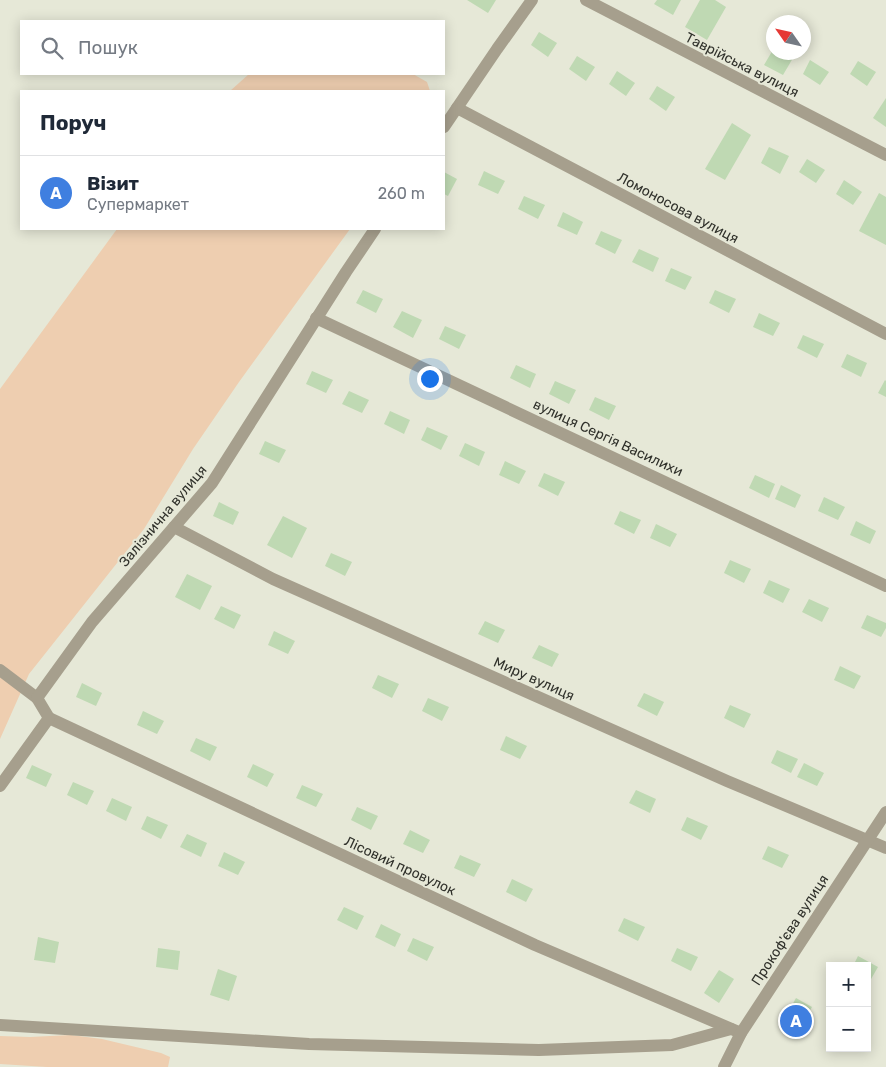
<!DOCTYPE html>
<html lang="uk">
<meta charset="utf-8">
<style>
body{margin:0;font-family:Rubik,sans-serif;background:#f6f6f7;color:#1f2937}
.controls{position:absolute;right:15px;bottom:15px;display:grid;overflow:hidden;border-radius:0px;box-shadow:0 2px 12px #0003}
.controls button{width:45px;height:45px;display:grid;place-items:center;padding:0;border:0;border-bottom:1px solid #e0e1e3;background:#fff;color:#1f2937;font:25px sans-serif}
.compass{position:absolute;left:766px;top:15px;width:45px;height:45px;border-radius:50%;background:#fff;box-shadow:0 2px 12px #0003;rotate:304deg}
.you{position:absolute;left:429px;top:378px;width:18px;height:18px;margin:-12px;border:4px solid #fff;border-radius:50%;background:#1a73e8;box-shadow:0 0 0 8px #1a73e833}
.badge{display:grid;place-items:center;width:32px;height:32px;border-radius:50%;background:#2a637c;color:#fff;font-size:16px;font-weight:700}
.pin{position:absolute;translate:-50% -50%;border:2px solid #fff;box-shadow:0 1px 5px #0006}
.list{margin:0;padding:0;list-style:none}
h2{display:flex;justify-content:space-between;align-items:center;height:65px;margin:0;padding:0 20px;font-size:21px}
h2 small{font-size:16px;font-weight:400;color:#747a83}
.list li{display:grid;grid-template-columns:32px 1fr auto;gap:15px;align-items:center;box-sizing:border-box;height:75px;padding:0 20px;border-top:1px solid #e0e1e3}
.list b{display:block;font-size:19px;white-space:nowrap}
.list p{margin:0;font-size:16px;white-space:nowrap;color:#747a83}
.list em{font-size:16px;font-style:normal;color:#747a83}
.icon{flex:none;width:28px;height:28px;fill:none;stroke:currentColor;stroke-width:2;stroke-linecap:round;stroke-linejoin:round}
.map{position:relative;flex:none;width:886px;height:1067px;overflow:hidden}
.search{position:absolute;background:#fff;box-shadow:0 2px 12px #0003;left:20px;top:20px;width:425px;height:55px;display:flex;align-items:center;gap:12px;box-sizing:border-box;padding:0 18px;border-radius:0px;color:#747a83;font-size:19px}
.panel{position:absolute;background:#fff;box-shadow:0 2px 12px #0003;left:20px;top:90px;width:425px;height:140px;border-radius:0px}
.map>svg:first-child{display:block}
</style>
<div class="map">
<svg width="886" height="1067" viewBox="0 0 886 1067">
<rect width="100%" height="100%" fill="#e6e8d7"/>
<!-- green -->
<g fill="#eeceb0">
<polygon points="249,74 413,74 427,82 430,91 230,91"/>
<polygon points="117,229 350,229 239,382 193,449 144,529 29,674 0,739 0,389"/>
<polygon points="71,1035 102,1039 161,1053 170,1057 168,1067 47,1067 0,1064 0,1036 30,1037"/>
</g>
<!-- building -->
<g fill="#bfd9b3">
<polygon points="467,0 496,0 488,13"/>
<polygon points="657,0 681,0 673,15 654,4"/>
<polygon points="700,0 715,0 726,7 707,40 685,27"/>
<polygon points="539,32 557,43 548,57 531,45"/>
<polygon points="774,48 774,52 783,52 793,58 783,75 764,65"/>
<polygon points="577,56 595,67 586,81 569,69"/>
<polygon points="810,60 829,72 820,85 803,74"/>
<polygon points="858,61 876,72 867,86 850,74"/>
<polygon points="617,71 635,83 626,96 609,84"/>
<polygon points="657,86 675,97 666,111 649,99"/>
<polygon points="886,98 886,127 873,118"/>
<polygon points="732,123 751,135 725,180 705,169"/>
<polygon points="769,147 789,156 780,174 761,163"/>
<polygon points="807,159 825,170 816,183 799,172"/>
<polygon points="484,171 505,181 498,194 478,185"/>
<polygon points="444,172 457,179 448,196 444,194"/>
<polygon points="844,180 862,192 853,205 836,194"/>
<polygon points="879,193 886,197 886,245 859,231"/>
<polygon points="524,196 545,205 538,219 518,209"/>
<polygon points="563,212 583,222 577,235 557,226"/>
<polygon points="601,231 622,240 615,254 595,244"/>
<polygon points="639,249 659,258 653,272 632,262"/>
<polygon points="671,268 692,277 685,290 665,281"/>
<polygon points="363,290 383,299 376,313 356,303"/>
<polygon points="715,290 736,299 729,313 709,303"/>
<polygon points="402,311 422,320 413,338 393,327"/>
<polygon points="759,313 780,323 773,336 753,327"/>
<polygon points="445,326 466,335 459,349 439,339"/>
<polygon points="803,335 824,344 817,358 797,348"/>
<polygon points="847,354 867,363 861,377 841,367"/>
<polygon points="516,365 536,374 530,388 510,378"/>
<polygon points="312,371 333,380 326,393 306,384"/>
<polygon points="885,380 886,381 886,397 878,393"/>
<polygon points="555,381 576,390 569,404 549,394"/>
<polygon points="349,391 369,400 362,413 342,404"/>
<polygon points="595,397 616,406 609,420 589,410"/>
<polygon points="390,411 410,420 404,434 384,424"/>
<polygon points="427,427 448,436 441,450 421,440"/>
<polygon points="265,441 286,450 279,463 259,454"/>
<polygon points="465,443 485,452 479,466 459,456"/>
<polygon points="505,461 526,471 519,484 499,475"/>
<polygon points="544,473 565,482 558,496 538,486"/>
<polygon points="755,475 775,484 769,498 749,488"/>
<polygon points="781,485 801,495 795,508 775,499"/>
<polygon points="824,497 845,507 838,520 818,511"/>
<polygon points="219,502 239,512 233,525 213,516"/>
<polygon points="620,511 641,520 634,534 614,524"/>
<polygon points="283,516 307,528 292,558 267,545"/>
<polygon points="856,521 876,531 870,544 850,535"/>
<polygon points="656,524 677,534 670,547 650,538"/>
<polygon points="331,553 352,562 345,576 325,566"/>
<polygon points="730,560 751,569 744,583 724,573"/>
<polygon points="187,574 212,586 200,610 175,597"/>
<polygon points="769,580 790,589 783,603 763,593"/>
<polygon points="809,599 829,608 822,622 802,612"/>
<polygon points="221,606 241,615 234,629 214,619"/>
<polygon points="867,615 886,623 886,628 881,637 861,628"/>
<polygon points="485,621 505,630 498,643 478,634"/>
<polygon points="274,631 295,641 288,654 268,645"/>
<polygon points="539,645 559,654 552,667 532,658"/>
<polygon points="840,666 861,676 854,689 834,680"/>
<polygon points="378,675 399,684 392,698 372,688"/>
<polygon points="82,683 102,693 96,706 76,697"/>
<polygon points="644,693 664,702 657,716 637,706"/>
<polygon points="428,698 449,707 442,721 422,711"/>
<polygon points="730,705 751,714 744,728 724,718"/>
<polygon points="143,711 164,721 157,734 137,725"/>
<polygon points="506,736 527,746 520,759 500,750"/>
<polygon points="196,738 217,747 210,761 190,751"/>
<polygon points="777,750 798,759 791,773 771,763"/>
<polygon points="804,763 824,773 817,786 797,777"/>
<polygon points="253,764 274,774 267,787 247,777"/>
<polygon points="32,765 52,774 46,787 26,778"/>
<polygon points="73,782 94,791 87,805 67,795"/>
<polygon points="302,785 323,794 316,807 296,798"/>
<polygon points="636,790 656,799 650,813 629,803"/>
<polygon points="112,798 132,807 126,821 106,811"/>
<polygon points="357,807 378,816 371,830 351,820"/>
<polygon points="147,816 168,825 161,839 141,829"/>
<polygon points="687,817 708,826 701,840 681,830"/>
<polygon points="410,830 430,840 423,853 403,844"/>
<polygon points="187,834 207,843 201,857 180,847"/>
<polygon points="768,846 789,855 782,868 762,859"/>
<polygon points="224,852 245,862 238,875 218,866"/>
<polygon points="460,855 481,864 474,877 454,868"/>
<polygon points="512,879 533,889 526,902 506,892"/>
<polygon points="344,907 364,916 357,930 337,920"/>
<polygon points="624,918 645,927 638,941 618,931"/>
<polygon points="381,924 401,934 395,947 375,937"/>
<polygon points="38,937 59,942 55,963 34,960"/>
<polygon points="413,938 434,947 427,961 407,951"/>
<polygon points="158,948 180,951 178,970 156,967"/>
<polygon points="677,948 698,957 691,971 671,961"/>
<polygon points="858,956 878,967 867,986 867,966 853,966"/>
<polygon points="218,969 237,976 229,1001 210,995"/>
<polygon points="719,970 734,979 719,1003 704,993"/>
<polygon points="796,998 812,1007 794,1036 780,1027"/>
</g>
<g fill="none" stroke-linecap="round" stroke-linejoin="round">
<!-- minor -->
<g stroke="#a69f8d" stroke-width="12">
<polyline points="586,0 886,155"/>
<polyline points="457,108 886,334"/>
<polyline points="444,127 497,49 532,0"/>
<polyline points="316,318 886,586"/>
<polyline points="174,527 273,579 727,781 886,848"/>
<polyline points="0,670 37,698"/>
<polyline points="49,718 535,945 741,1033"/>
<polyline points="0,786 49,718 37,698 92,622 212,483 346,272 375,229"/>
<polyline points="0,1025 309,1044 539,1050 672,1045 731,1029"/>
<polyline points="724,1067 741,1033 886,812"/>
</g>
</g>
<g text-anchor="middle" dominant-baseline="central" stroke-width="4" stroke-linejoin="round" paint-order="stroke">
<!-- street labels -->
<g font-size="14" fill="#30312b" stroke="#e6e8d7">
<text transform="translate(742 65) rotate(27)">Таврійська вулиця</text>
<text transform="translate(678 208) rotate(28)">Ломоносова вулиця</text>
<text transform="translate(608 438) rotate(25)">вулиця Сергія Василихи</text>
<text transform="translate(163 516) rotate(-50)">Залізнична вулиця</text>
<text transform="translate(534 679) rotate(24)">Миру вулиця</text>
<text transform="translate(400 866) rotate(25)">Лісовий провулок</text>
<text transform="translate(790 930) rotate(-57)">Прокоф'єва вулиця</text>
</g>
</g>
</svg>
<div class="controls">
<button>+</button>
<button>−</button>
</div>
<svg class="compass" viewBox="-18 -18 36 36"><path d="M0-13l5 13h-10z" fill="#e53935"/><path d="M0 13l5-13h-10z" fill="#747a83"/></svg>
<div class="you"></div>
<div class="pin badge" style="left:796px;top:1021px;background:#3f7fe0">A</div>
<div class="search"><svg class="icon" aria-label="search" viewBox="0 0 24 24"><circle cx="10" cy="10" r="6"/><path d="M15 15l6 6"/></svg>Пошук</div>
<section class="panel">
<h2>Поруч<small></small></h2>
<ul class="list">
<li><span class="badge" style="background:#3f7fe0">A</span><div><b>Візит</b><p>Супермаркет</p></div><em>260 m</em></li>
</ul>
</section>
</div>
